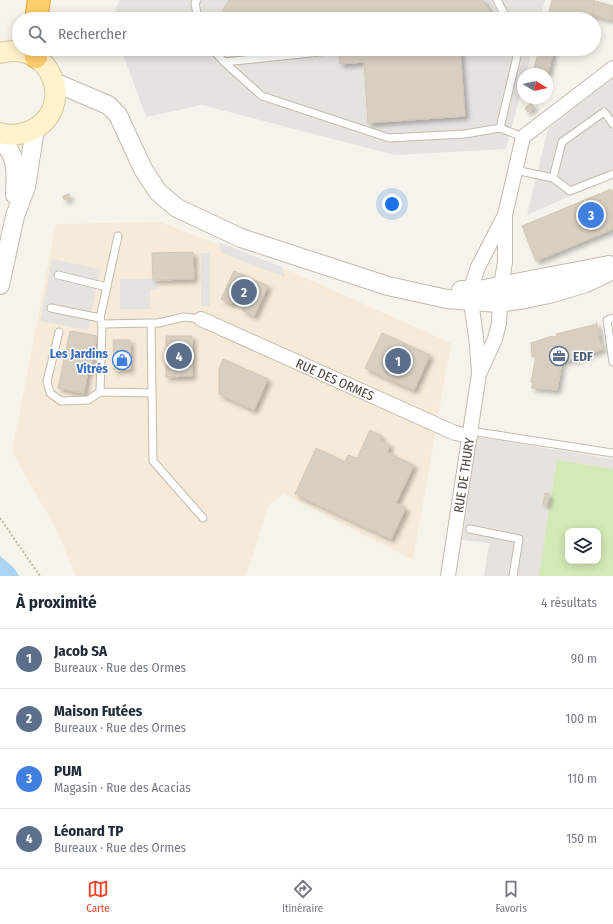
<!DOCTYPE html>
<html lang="fr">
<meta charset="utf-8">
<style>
body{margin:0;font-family:"Fira Sans Condensed",sans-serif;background:#f6f6f7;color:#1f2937}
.controls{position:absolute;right:12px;bottom:12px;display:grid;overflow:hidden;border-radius:8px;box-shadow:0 2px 10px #0003}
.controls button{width:36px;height:36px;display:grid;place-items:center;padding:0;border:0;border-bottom:1px solid #e0e1e3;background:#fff;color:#1f2937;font:20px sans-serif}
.compass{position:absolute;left:517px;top:68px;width:36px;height:36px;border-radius:50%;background:#fff;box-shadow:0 2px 10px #0003;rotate:99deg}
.you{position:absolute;left:392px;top:204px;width:14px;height:14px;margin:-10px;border:3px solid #fff;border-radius:50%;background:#1a73e8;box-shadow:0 0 0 6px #1a73e833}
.badge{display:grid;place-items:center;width:26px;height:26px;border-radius:50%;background:#fc3f1d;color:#fff;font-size:13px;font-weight:700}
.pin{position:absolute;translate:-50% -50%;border:2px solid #fff;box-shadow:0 1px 4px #0006}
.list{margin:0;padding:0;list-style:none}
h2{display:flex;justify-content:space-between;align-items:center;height:52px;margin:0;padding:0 16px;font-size:17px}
h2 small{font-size:13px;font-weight:400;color:#747a83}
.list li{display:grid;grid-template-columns:26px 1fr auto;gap:12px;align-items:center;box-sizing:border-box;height:60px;padding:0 16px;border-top:1px solid #e0e1e3}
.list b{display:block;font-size:15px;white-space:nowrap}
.list p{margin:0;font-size:13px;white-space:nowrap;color:#747a83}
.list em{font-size:13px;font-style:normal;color:#747a83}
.icon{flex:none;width:22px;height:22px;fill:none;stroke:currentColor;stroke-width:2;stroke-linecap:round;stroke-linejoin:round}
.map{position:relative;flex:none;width:613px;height:576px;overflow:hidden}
.search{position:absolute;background:#fff;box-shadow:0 2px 10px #0003;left:12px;right:12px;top:12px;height:44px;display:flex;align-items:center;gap:10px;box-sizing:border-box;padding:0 14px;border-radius:22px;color:#747a83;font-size:15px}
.sheet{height:292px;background:#fff}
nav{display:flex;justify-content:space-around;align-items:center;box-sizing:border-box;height:56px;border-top:1px solid #e0e1e3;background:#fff;font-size:11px;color:#747a83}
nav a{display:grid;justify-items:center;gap:2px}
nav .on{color:#fc3f1d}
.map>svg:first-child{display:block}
</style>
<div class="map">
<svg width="613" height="576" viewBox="0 0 613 576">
<defs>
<filter id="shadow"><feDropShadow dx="3.5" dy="3.5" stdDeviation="2" flood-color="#0004"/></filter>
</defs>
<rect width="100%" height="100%" fill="#f6f3ec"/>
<!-- commercial -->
<polygon fill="#f7ead8" points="160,222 297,274 451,343 413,560 284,494 269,505 246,576 76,576 56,529 12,452 56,224"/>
<!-- industrial -->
<path fill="#e6e2dd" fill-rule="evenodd" d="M 477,437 L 613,459 L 613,576 L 484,576 L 489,543 L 462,540 ZM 568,531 L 598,531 L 598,561 L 568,561 Z"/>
<!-- green -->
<path fill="#d2eab5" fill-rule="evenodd" d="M 557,460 L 613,469 L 613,576 L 539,576 ZM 568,531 L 598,531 L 598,561 L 568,561 Z"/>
<!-- parking -->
<g fill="#e5e3e0">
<polygon points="120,0 545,0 540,19 111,19"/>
<polygon points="121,49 532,49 526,74 523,74 523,84 506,149 395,155 202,105 146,117"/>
<polygon points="613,78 613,177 527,215 548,129"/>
<polygon points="219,242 282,267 285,277 221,253"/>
<rect x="201" y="253" width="9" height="53"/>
<polygon points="52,259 100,269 88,330 40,321"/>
<polygon points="120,279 157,279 158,289 150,290 150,309 120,309"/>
</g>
<!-- water -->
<polygon fill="#a9d4f2" points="0,556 14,568 19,576 0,576"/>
<!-- building -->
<g fill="#d8cfc1" stroke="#d3c7b4" filter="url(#shadow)">
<polygon points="229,0 483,0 491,15 475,16 471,19 223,19 223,9"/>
<polygon points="552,0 590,0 595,1 592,15 579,12 577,19 547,19"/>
<polygon points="595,1 613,6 612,20 592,15"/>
<polygon points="339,49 460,49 465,116 368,123 364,62 340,64"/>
<polygon points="539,49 554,49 548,73 534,69"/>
<polygon points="531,103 534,107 528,112 525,108"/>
<polygon points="611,189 613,193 613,229 536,261 522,226"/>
<polygon points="69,194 70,198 64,200 63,196"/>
<polygon points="193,252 194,279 153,280 152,253"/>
<polygon points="234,271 245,276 244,278 254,283 255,280 268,286 254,316 242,310 245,306 234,300 232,304 221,299"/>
<polygon points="596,322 600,335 598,336 603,349 573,360 572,359 562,362 557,390 531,388 532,387 533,383 531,382 536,356 534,355 532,357 531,343 552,336 552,337 557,336 556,334 597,324"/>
<polygon points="70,331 97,336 90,371 88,371 84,393 58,388"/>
<polygon points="382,333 430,355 414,390 365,368"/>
<polygon points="166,336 192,336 192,376 166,377"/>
<polygon points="113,340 130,340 130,369 114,370"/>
<polygon points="223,359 268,379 254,410 219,394 219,369"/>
<polygon points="370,430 382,436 380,440 390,445 387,452 414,465 396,503 406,508 391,539 295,494 316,448 345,462 348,455 357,458"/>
<polygon points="545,493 549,494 547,505 543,504"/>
</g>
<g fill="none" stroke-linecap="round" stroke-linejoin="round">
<!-- service casing -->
<g stroke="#c2bbae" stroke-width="9">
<g id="service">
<polyline points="197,0 195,3 198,19"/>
<polyline points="497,0 507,19"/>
<polyline points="213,49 224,62 262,96 389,138 465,134 500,128 523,137"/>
<polyline points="224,62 320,52"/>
<polyline points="500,128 517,56 516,49"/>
<polyline points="515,170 553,178 570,191 613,174"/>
<polyline points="553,178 562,142 604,112 613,124"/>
<polyline points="58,275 107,287"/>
<polyline points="51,308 100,318"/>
<polyline points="613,318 607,320 613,362"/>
<polyline points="151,323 152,393 100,392 102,324 151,323 158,323 184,317 201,319"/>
<polyline points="102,324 100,318 118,236"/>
<polyline points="59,332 47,381 50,393 61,401 88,400 100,392"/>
<polyline points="152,393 153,461 203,518"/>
<polyline points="470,431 613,453"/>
<polyline points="470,529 519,539 513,576"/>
</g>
</g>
<!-- minor casing -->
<g stroke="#c2bbae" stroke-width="16">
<g id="minor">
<path id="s1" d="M 201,319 L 455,433 L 470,436"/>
<polyline points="480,372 495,339 499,323 501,286 505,262 505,215 523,137 613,68"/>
<path id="s2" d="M 448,576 L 479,374 L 477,345 L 471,301 L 472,285 L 478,267 L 505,215"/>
</g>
</g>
<!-- tertiary casing -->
<g stroke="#c2bbae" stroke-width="20">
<g id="tertiary">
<polyline points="54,82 108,105 118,115 143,169 158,192 177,208 241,238 388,286 447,299 498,303 525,299 549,294 586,283 613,270"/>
<path d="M 0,137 C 18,159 16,168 15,195"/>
<polyline points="0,285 15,216 26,187 35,129"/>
<polyline points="461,290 479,290 609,265"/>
</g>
</g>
<!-- secondary casing -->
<g stroke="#d6c79b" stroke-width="22">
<path id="secondary" d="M 0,53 C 52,38 78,110 30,131 C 20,135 10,136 0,133"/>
</g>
<!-- motorway casing -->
<g stroke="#e0a43c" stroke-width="24">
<g id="motorway">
<polyline points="36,19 39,0"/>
<polyline points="35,49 36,57"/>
</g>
</g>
<!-- path -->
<polyline stroke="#c4b79f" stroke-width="2" stroke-dasharray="2 2" stroke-linecap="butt" points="0,518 40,576"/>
<!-- service -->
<use href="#service" stroke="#fff" stroke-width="7"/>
<!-- minor -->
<use href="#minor" stroke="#fff" stroke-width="14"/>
<!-- tertiary -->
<use href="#tertiary" stroke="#fff" stroke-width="18"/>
<!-- secondary -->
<use href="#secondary" stroke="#fff3cd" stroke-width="20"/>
<!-- motorway -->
<use href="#motorway" stroke="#ffcf6e" stroke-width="22"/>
</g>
<!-- icons -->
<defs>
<g id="office-ring" transform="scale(1)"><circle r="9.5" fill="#fff" stroke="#5c6f8a" stroke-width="1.5"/><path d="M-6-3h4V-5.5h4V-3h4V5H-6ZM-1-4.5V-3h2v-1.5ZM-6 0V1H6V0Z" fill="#5c6f8a"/></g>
<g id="shop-ring" transform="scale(1)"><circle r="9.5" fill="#fff" stroke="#3f7fe0" stroke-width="1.5"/><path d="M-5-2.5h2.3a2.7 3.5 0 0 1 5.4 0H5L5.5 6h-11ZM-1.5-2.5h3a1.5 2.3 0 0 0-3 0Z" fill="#3f7fe0"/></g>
</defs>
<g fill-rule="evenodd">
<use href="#office-ring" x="559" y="356"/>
<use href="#shop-ring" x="122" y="360"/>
</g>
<g text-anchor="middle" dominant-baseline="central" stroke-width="3" stroke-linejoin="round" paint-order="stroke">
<!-- shop labels -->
<g font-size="13" font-weight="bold" fill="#366cbe" stroke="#fff" text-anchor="end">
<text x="108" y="353">Les Jardins<tspan x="108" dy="15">Vitrés</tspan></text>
</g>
<!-- service labels -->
<g font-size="13" font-weight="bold" fill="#4e5e75" stroke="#fff" text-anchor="start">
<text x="573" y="356">EDF</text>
</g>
<!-- street labels -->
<g font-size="13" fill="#4b4439" stroke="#fff">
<text stroke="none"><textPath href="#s1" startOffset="147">RUE DES ORMES</textPath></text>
<text stroke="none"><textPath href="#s2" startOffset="102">RUE DE THURY</textPath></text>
</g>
</g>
</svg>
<div class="controls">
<button><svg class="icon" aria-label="layers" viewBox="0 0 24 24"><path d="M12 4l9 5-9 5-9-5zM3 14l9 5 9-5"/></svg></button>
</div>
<svg class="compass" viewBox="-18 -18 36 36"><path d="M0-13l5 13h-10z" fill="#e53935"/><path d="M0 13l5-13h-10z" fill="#747a83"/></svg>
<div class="you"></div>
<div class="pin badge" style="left:398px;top:361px;background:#5c6f8a">1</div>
<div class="pin badge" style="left:244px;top:292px;background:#5c6f8a">2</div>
<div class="pin badge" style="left:591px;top:215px;background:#3f7fe0">3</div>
<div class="pin badge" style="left:179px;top:356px;background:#5c6f8a">4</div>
<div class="search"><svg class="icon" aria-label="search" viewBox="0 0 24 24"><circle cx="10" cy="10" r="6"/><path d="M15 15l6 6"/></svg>Rechercher</div>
</div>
<section class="sheet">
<h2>À proximité<small>4 résultats</small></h2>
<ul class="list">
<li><span class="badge" style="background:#5c6f8a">1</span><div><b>Jacob SA</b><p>Bureaux · Rue des Ormes</p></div><em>90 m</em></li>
<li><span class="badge" style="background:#5c6f8a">2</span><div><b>Maison Futées</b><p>Bureaux · Rue des Ormes</p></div><em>100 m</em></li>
<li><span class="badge" style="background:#3f7fe0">3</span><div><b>PUM</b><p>Magasin · Rue des Acacias</p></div><em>110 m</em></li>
<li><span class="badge" style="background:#5c6f8a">4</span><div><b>Léonard TP</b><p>Bureaux · Rue des Ormes</p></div><em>150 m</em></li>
</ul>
</section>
<nav>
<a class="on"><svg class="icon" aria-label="map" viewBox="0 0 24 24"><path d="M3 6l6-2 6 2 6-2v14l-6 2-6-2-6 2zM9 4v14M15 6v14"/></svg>Carte</a>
<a><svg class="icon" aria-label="directions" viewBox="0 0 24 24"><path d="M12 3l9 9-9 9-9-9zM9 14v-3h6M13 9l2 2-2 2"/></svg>Itinéraire</a>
<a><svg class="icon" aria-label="saved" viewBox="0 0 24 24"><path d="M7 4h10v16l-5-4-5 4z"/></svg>Favoris</a>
</nav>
